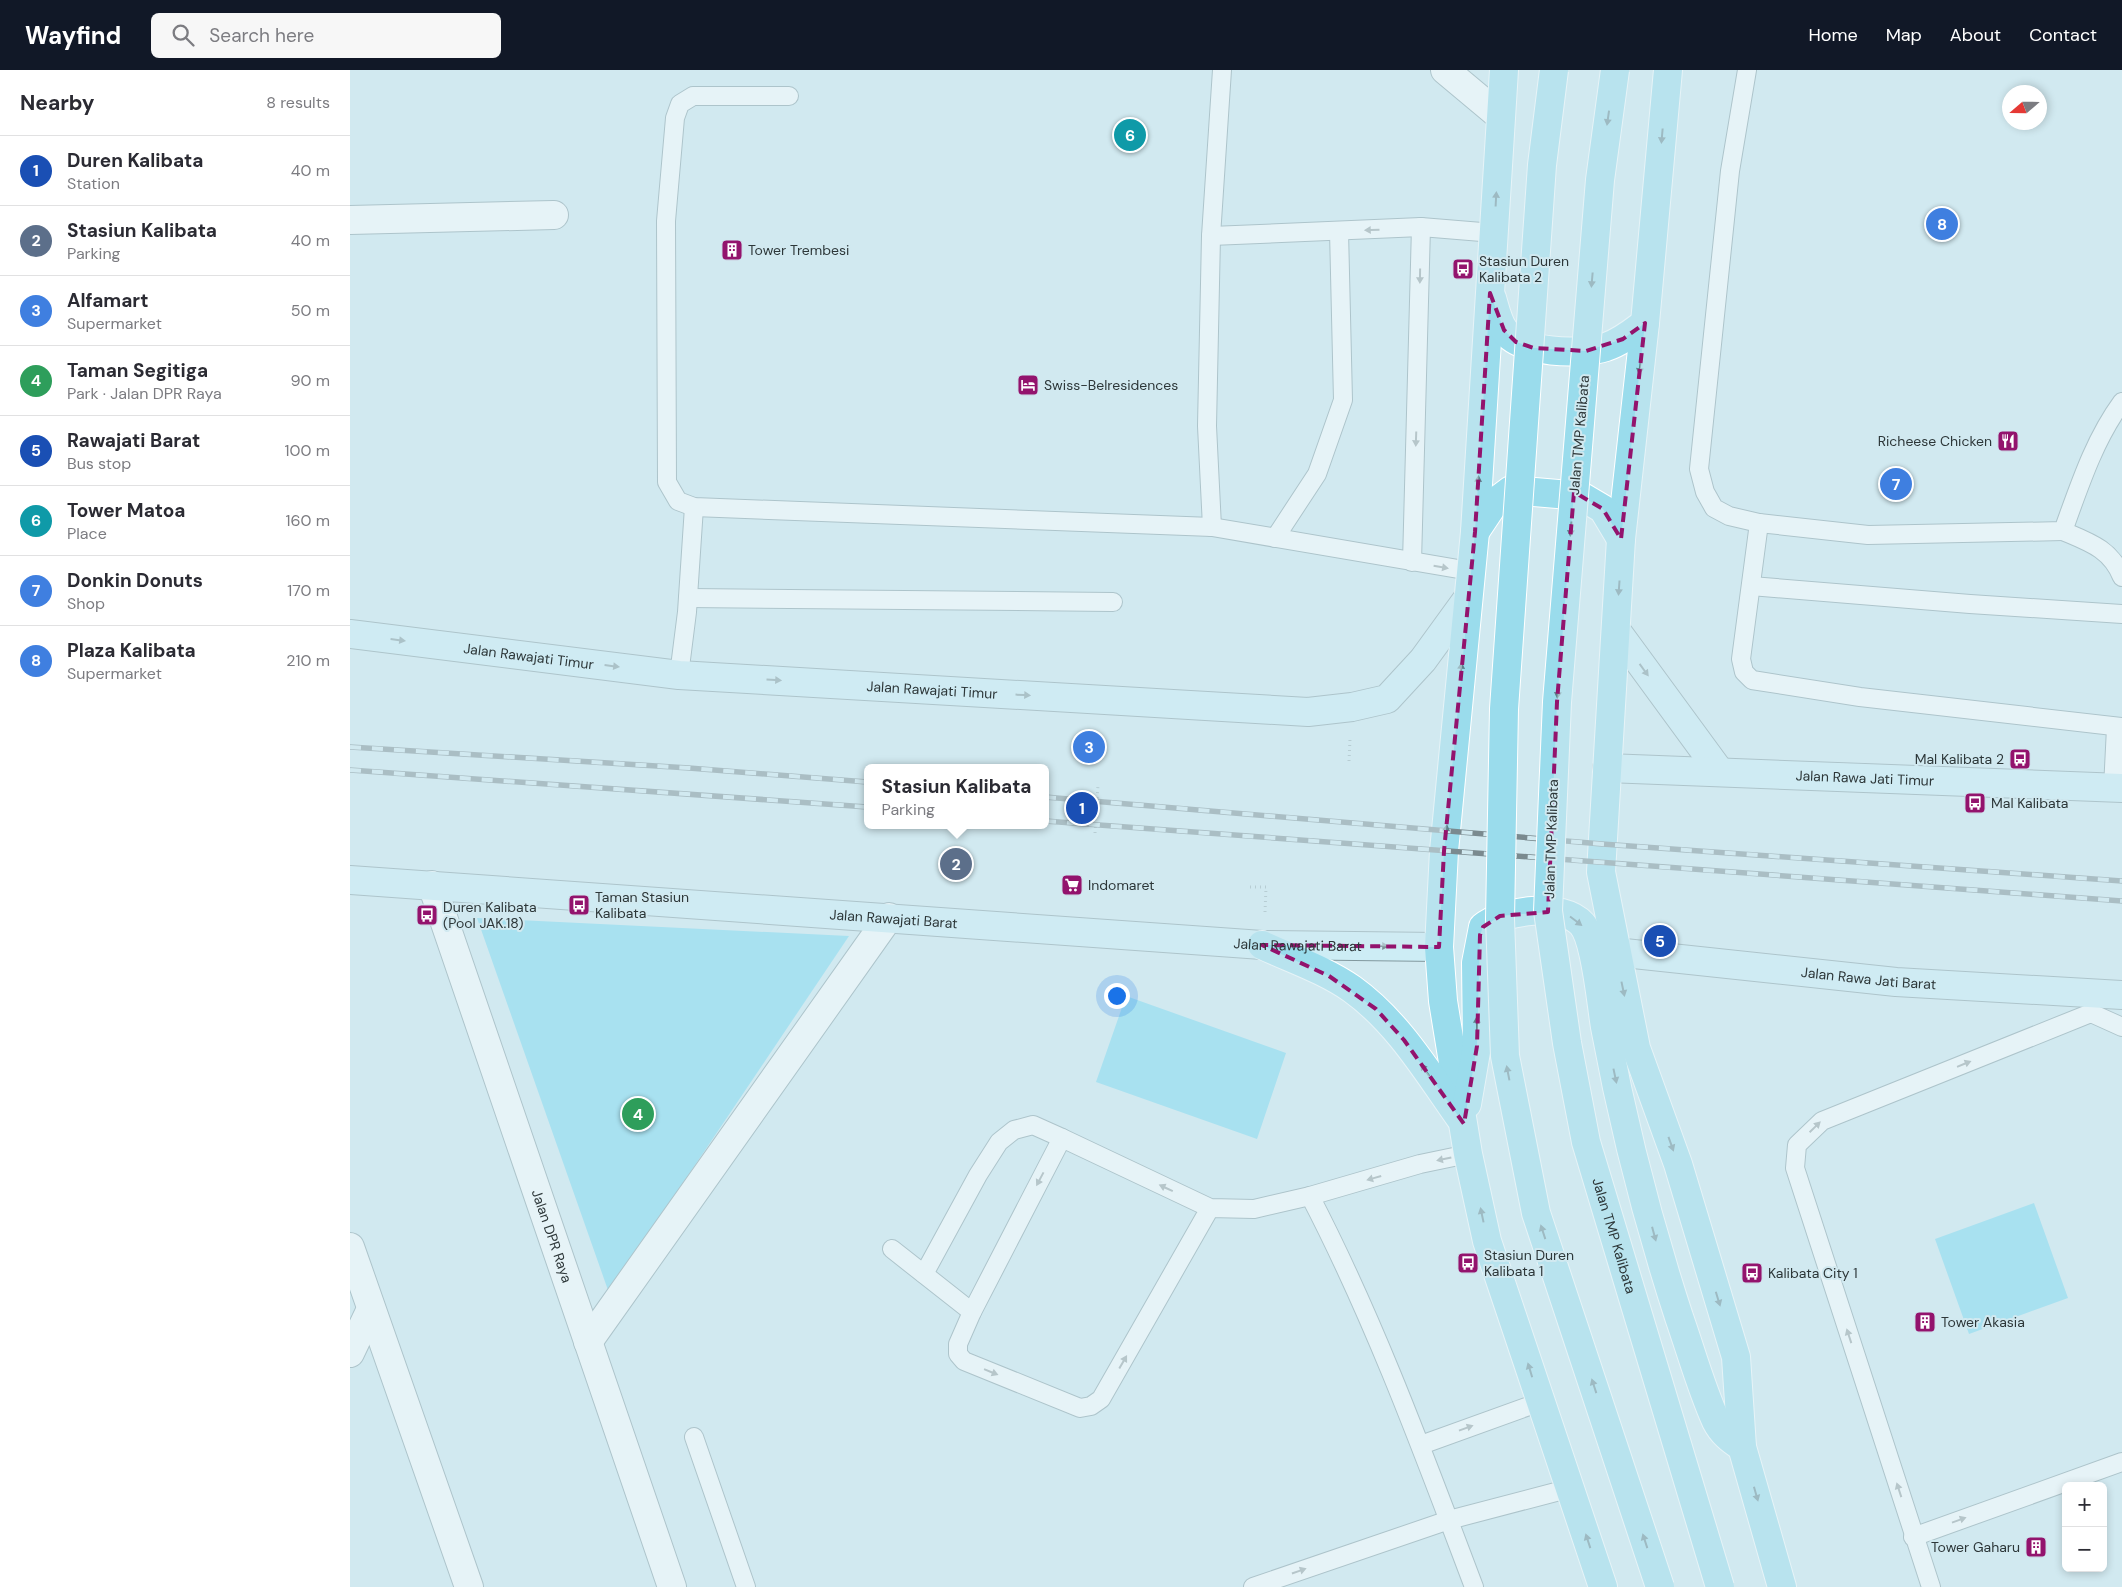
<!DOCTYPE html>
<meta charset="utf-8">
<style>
body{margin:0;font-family:"DM Sans",sans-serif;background:#f7f7f7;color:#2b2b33}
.controls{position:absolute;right:15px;bottom:15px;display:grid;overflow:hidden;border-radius:8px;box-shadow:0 2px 8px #0003}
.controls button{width:45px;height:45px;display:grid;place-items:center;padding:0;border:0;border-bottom:1px solid #e1e1e2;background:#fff;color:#2b2b33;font:25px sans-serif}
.compass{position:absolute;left:1652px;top:15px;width:45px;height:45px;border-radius:50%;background:#fff;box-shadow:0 2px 8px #0003;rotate:250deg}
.you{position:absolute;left:766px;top:925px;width:18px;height:18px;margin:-12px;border:4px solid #fff;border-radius:50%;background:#1a73e8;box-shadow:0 0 0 8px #1a73e833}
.badge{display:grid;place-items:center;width:32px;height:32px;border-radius:50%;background:#111827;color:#fff;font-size:16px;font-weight:700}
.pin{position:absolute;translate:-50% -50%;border:2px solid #fff;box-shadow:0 1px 5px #0006}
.popup{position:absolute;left:514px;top:694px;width:185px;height:65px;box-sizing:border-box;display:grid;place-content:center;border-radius:8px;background:#fff;filter:drop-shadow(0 1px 4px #0005);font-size:16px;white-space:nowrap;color:#7c7c81}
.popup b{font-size:19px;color:#2b2b33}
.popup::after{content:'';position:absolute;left:50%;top:100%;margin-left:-10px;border:10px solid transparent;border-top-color:#fff}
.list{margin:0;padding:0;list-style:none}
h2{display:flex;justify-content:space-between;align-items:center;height:65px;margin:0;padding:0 20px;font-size:21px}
h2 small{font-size:16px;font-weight:400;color:#7c7c81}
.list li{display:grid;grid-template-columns:32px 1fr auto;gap:15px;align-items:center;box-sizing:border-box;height:70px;padding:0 20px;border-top:1px solid #e1e1e2}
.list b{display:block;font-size:19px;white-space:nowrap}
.list p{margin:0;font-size:16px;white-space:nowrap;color:#7c7c81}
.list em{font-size:16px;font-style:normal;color:#7c7c81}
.icon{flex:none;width:28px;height:28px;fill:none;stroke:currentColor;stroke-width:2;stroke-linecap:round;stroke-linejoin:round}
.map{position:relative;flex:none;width:1772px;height:1517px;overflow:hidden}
header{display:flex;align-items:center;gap:30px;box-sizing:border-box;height:70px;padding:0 25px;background:#111827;color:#fff}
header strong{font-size:24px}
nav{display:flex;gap:28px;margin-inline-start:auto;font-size:18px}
.search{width:350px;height:45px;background:#f7f7f7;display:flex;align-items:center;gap:12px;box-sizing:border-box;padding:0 18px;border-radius:8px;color:#7c7c81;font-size:19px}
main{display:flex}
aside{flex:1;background:#fff}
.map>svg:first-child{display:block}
</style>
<header>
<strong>Wayfind</strong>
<div class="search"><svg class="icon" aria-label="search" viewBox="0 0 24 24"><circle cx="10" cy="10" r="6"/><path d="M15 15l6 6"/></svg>Search here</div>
<nav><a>Home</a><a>Map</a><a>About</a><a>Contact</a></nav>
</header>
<main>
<aside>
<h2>Nearby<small>8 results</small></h2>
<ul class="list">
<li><span class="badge" style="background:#1a4fb4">1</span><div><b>Duren Kalibata</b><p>Station</p></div><em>40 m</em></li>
<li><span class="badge" style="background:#5c6f8a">2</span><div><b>Stasiun Kalibata</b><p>Parking</p></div><em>40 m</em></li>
<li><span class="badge" style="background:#3f7fe0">3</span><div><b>Alfamart</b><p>Supermarket</p></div><em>50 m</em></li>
<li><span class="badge" style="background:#2e9e5b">4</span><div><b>Taman Segitiga</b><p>Park · Jalan DPR Raya</p></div><em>90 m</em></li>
<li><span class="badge" style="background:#1a4fb4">5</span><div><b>Rawajati Barat</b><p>Bus stop</p></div><em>100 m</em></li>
<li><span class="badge" style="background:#0f9aa8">6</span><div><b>Tower Matoa</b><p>Place</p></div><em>160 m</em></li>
<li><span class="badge" style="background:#3f7fe0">7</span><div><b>Donkin Donuts</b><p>Shop</p></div><em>170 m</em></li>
<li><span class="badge" style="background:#3f7fe0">8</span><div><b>Plaza Kalibata</b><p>Supermarket</p></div><em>210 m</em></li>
</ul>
</aside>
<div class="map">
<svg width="1772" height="1517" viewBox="0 0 1772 1517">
<rect width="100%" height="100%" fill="#d1e9f0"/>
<!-- green -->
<g fill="#77d7f0">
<polygon points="127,848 499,866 259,1223"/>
<polygon points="776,926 936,983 907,1069 746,1012"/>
<polygon points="1684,1133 1718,1228 1619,1264 1585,1169"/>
</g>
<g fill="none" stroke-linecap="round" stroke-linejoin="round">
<!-- lane casing -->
<g stroke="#82989e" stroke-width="20">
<g id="lane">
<path d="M 1397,0 L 1380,101 L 1349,399 L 1355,422 L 1364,438 L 1379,446 L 1409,453 L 1518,465 L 1713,461 C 1729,417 1744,370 1772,332"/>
<polyline points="439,26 343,26 330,34 325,48 316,151 317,412 328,431 344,437 862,457 1120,501"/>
<polyline points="861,166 1071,157 1144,163"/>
<polyline points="1409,453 1391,589 1394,602 1402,610 1510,627 1772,657"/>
<polyline points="862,457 857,356 861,166 872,0"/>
<path d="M 1713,461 C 1739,472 1761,479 1772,507"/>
<polyline points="925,468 967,404 993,330 989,161"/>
<polyline points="1062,492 1071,157"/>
<polyline points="1401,516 1620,534 1772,544"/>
<polyline points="338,528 763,532"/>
<polyline points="329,605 337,542 344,437"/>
<polyline points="1763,718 1766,658"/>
<path d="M 960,1126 C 1025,1251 1074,1385 1124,1517"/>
<polyline points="860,1138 751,1329 741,1336 730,1338 614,1291 608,1284 608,1274 622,1242 712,1068 860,1138 904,1139 960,1126 1070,1094 1118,1084"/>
<polyline points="542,1179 622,1242"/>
<polyline points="574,1204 628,1105 649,1072 664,1060 683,1055 712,1068"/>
<polyline points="344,1367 396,1517"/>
<polyline points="1071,1375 1190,1332"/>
<polyline points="1563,1467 1772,1392"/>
<polyline points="903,1517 1099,1450 1221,1418"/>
<polyline points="1581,1517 1445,1098 1447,1075 1472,1051 1741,943 1772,957"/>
</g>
</g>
<!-- street casing -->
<g stroke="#82989e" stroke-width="30">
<g id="street">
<polyline points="1095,0 1150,46"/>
<polyline points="0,150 204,145"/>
<path id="s1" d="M 82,815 L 322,1517"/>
<polyline points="0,1177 119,1517"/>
<polyline points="238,1272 539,847"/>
<polyline points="0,1283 21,1239"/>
</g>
</g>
<!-- secondary casing -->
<g stroke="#82989e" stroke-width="30">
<g id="secondary">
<polyline points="1266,560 1370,702"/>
<path id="s2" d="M 0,564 L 329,605 L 958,642 L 1002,637 L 1037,629 L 1073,590 L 1118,528"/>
<path id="s3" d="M 1257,698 L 1772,718"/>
<path id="s4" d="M 0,810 L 912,875 L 1089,877"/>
<path id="s5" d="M 1265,882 L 1546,912 L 1772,925"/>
</g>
</g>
<!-- primary casing -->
<g stroke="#fff" stroke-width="30">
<g id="primary">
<polyline points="1154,0 1125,462 1094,781 1089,877 1093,931 1118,1084 1137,1171 1253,1517"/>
<polyline points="1318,0 1295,253 1271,469 1251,802 1286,978 1328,1094 1386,1287 1392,1377 1432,1517"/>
<path d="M 1142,228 C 1145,238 1148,252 1154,260 C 1171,284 1230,285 1256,277 C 1271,272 1283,262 1295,253"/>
<polyline points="1125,462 1145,432 1161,420 1231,426 1253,439 1271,469"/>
<path d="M 912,875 C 942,889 975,900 1002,919 C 1048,952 1078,1003 1110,1048"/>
<path d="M 1117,1034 L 1127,976 L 1126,893 L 1133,857 C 1153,840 1213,832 1232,854 C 1246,870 1251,934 1255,957 C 1273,1055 1298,1152 1329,1247 C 1341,1281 1351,1318 1366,1351 C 1372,1363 1381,1370 1392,1377"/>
</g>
</g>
<!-- path -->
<g stroke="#98abb0" stroke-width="3" stroke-dasharray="1 4" stroke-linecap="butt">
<polyline points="999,691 1000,669"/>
<polyline points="745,763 748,715"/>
<polyline points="900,817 916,817 915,842"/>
</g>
<!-- lane -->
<use href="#lane" stroke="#fff" stroke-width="18"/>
<!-- street -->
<use href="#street" stroke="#fff" stroke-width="28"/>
<!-- secondary -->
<use href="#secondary" stroke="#cdedf5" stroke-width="28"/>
<!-- primary -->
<use href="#primary" stroke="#9adcec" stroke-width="28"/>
<!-- rail casing -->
<g stroke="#7a8a8f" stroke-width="5.5">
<g id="rail">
<polyline points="0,677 339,698 517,712"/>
<polyline points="0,700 517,737"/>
<polyline points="695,727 1252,774 1772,811"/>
<polyline points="695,751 1772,831"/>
</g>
</g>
<!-- rail -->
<use href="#rail" stroke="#d1e9f0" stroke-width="4" stroke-dasharray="11" stroke-linecap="butt"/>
<!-- primary-bridge casing -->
<g stroke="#fff" stroke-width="30" stroke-linecap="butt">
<g id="primary-bridge">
<polyline points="1204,0 1192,95 1154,639 1150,849 1155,986 1186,1143 1310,1517"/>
<path id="s6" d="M 1265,0 L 1250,110 L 1207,632 L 1198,841 L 1217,973 L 1236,1072 L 1370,1517"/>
</g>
</g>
<!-- primary-bridge -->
<use href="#primary-bridge" stroke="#9adcec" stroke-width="28"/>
</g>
<!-- one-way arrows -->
<defs><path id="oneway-solid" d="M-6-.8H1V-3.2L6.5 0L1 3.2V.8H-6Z" transform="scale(1.25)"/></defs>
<g fill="#5e818a">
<use href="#oneway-solid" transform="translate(1258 48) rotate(98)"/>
<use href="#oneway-solid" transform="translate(1312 66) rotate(95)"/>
<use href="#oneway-solid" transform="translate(1146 129) rotate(-87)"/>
<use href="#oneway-solid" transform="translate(1242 210) rotate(95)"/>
<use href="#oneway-solid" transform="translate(1290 297) rotate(96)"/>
<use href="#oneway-solid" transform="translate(1128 413) rotate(-86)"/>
<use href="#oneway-solid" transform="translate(1221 459) rotate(95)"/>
<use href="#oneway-solid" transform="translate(1269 518) rotate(94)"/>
<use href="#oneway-solid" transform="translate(1111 600) rotate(-85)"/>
<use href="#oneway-solid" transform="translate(1208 621) rotate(95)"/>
<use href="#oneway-solid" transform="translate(1096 762) rotate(-83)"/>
<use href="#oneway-solid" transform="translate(1226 851) rotate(37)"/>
<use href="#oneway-solid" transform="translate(1273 919) rotate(78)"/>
<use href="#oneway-solid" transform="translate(1127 954) rotate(-91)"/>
<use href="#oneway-solid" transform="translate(1075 1000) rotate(-125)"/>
<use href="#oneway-solid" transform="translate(1158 1003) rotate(-101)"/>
<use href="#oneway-solid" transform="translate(1265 1006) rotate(78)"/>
<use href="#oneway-solid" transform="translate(1321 1074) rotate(70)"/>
<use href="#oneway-solid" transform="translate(1132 1145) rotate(-102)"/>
<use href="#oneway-solid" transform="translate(1193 1162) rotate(-108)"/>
<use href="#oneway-solid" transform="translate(1304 1164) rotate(75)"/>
<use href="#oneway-solid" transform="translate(1368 1229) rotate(73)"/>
<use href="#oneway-solid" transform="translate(1180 1300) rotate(-107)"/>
<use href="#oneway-solid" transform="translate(1244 1316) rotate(-108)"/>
<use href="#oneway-solid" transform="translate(1406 1424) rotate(74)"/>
<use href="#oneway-solid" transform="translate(1238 1471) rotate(-108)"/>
<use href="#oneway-solid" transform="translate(1295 1471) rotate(-108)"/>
</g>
<g fill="#969b9c">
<use href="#oneway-solid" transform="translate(1022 160) rotate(178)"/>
<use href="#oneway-solid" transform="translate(1070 206) rotate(91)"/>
<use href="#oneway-solid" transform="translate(1066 369) rotate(92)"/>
<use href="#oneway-solid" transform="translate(1091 497) rotate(10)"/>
<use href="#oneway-solid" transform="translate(1614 994) rotate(-22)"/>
<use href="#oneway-solid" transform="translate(1465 1057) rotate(-44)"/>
<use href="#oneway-solid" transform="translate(1094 1089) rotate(168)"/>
<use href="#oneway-solid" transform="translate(1024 1108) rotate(164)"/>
<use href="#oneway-solid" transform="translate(690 1109) rotate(118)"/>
<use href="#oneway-solid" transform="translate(816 1118) rotate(-155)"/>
<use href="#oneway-solid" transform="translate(1499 1266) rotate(-108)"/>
<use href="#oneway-solid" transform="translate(773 1292) rotate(-60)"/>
<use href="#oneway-solid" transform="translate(641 1302) rotate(22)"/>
<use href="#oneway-solid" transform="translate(1116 1358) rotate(-20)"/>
<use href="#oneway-solid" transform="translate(1549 1420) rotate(-108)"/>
<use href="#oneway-solid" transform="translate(1609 1450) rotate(-20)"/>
<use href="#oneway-solid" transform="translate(949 1501) rotate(-19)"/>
</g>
<g fill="#7d9297">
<use href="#oneway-solid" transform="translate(48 570) rotate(7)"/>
<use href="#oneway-solid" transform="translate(262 596) rotate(7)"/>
<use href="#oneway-solid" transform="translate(1294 600) rotate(54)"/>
<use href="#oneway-solid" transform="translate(424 610) rotate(3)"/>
<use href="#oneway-solid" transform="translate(673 625) rotate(3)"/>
<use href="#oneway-solid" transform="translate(1031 876) rotate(1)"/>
</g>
<!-- marked area -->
<path d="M0 0H1772V1517H0ZM 1140,223 L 1154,260 L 1166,272 L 1184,278 L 1236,281 L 1273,269 L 1295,253 L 1271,469 L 1253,439 L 1224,422 L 1207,632 L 1198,842 L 1150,846 L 1133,857 L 1130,865 L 1127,976 L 1114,1054 L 1054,970 L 1026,939 L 979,906 L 912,875 L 1089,877 L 1094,781 L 1125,462 Z" fill="#d1e9f0" fill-opacity=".55" fill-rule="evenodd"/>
<path fill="none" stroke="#93136d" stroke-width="4" stroke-dasharray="10 6" stroke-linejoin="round" d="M 1140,223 L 1154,260 L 1166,272 L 1184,278 L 1236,281 L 1273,269 L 1295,253 L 1271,469 L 1253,439 L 1224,422 L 1207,632 L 1198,842 L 1150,846 L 1133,857 L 1130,865 L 1127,976 L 1114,1054 L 1054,970 L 1026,939 L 979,906 L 912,875 L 1089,877 L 1094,781 L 1125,462 Z"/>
<!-- icons -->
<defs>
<g id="building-square" transform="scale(1.125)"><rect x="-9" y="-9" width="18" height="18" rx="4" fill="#93136d" stroke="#d1e9f0"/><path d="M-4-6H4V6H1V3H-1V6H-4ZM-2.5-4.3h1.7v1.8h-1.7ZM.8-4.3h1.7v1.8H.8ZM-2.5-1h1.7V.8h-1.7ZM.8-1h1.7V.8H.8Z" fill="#fff"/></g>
<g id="bus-square" transform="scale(1.125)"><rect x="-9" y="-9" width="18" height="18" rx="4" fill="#93136d" stroke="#d1e9f0"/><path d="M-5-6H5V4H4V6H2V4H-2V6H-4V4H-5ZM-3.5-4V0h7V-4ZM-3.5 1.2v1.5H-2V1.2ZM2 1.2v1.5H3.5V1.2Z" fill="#fff"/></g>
<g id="hotel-square" transform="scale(1.125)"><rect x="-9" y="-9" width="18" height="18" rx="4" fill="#93136d" stroke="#d1e9f0"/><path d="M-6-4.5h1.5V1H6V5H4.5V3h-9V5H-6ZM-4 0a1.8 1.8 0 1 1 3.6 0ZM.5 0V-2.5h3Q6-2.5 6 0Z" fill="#fff"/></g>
<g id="restaurant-square" transform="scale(1.125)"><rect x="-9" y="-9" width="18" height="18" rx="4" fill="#93136d" stroke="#d1e9f0"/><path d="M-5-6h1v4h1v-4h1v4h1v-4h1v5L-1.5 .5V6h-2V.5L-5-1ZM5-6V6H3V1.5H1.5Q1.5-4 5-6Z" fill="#fff"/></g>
<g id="supermarket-square" transform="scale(1.125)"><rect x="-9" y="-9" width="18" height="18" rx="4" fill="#93136d" stroke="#d1e9f0"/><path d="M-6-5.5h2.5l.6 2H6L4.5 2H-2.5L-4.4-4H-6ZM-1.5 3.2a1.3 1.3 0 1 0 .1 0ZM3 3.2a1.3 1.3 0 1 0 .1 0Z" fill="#fff"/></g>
</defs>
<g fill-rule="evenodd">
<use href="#building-square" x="382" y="180"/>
<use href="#bus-square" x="1113" y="199"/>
<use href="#hotel-square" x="678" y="315"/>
<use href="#restaurant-square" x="1658" y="371"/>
<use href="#bus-square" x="1670" y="689"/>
<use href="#bus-square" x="1625" y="733"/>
<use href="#supermarket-square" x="722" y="815"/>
<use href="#bus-square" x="229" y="835"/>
<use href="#bus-square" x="77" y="845"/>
<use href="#bus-square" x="1118" y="1193"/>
<use href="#bus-square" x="1402" y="1203"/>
<use href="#building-square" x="1575" y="1252"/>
<use href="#building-square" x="1686" y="1477"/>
</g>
<g text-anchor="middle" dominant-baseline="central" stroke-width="4" stroke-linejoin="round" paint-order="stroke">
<!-- poi labels -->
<g font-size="14" fill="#2d3739" stroke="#d1e9f0" text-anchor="start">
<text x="398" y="180">Tower Trembesi</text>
<text x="1129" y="191">Stasiun Duren<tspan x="1129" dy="16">Kalibata 2</tspan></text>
<text x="694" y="315">Swiss-Belresidences</text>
<text x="1642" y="371" text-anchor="end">Richeese Chicken</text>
<text x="1654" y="689" text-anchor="end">Mal Kalibata 2</text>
<text x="1641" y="733">Mal Kalibata</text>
<text x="738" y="815">Indomaret</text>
<text x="245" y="827">Taman Stasiun<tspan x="245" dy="16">Kalibata</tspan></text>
<text x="93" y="837">Duren Kalibata<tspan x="93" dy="16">(Pool JAK.18)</tspan></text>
<text x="1134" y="1185">Stasiun Duren<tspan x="1134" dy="16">Kalibata 1</tspan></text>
<text x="1418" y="1203">Kalibata City 1</text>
<text x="1591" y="1252">Tower Akasia</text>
<text x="1670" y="1477" text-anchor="end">Tower Gaharu</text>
</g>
<!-- street labels -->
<g font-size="14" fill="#2d3739" stroke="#d1e9f0">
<text transform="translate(1229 365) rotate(-85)">Jalan TMP Kalibata</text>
<text stroke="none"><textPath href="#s2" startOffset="180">Jalan Rawajati Timur</textPath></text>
<text stroke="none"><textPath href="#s2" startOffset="585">Jalan Rawajati Timur</textPath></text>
<text stroke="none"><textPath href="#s3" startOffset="258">Jalan Rawa Jati Timur</textPath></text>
<text transform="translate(1201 769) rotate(-88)">Jalan TMP Kalibata</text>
<text stroke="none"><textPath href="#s4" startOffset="545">Jalan Rawajati Barat</textPath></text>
<text stroke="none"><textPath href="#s4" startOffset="950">Jalan Rawajati Barat</textPath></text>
<text stroke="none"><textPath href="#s5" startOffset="255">Jalan Rawa Jati Barat</textPath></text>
<text stroke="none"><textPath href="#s1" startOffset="371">Jalan DPR Raya</textPath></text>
<text stroke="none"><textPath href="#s6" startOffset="1176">Jalan TMP Kalibata</textPath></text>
</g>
</g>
</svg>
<div class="controls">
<button>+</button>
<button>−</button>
</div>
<svg class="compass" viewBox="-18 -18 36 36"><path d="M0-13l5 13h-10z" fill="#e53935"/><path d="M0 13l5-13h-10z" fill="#7c7c81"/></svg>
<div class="you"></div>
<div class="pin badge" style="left:732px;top:738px;background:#1a4fb4">1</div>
<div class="pin badge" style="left:606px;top:794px;background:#5c6f8a">2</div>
<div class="popup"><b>Stasiun Kalibata</b>Parking</div>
<div class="pin badge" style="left:739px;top:677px;background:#3f7fe0">3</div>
<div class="pin badge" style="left:288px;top:1044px;background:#2e9e5b">4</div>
<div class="pin badge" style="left:1310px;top:871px;background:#1a4fb4">5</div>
<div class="pin badge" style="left:780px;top:65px;background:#0f9aa8">6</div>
<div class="pin badge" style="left:1546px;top:414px;background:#3f7fe0">7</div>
<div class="pin badge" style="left:1592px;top:154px;background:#3f7fe0">8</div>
</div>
</main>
